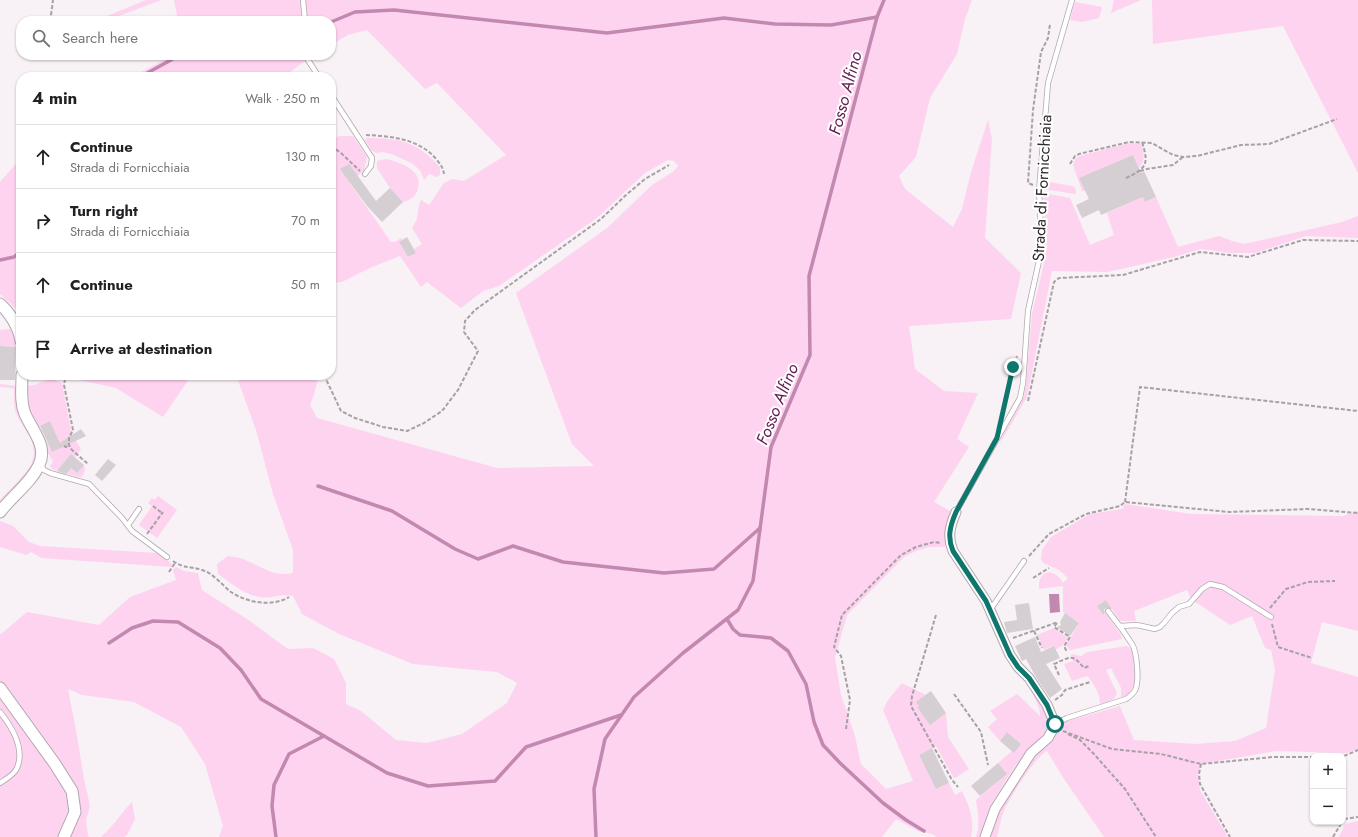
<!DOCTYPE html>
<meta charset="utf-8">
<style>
body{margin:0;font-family:Jost,sans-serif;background:#f6f6f6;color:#202124}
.controls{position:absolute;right:12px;bottom:12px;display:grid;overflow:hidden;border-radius:8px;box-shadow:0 1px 3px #0004}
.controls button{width:36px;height:36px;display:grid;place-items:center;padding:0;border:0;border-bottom:1px solid #e0e0e0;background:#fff;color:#202124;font:20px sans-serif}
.stop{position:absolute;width:12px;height:12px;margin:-9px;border:3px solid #0f766e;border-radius:50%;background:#fff}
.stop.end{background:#0f766e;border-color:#fff;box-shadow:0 1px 4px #0008}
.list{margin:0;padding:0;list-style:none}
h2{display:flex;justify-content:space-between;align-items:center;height:52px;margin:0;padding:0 16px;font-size:17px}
h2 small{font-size:13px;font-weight:400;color:#757577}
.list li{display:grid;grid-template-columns:26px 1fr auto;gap:12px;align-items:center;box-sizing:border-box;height:64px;padding:0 16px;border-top:1px solid #e0e0e0}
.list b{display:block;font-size:15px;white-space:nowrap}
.list p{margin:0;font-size:13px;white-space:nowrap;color:#757577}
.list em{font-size:13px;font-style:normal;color:#757577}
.icon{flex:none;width:22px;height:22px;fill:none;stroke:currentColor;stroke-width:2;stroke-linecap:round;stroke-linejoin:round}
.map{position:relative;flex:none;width:1358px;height:837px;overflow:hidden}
.search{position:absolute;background:#fff;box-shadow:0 1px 3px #0004;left:16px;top:16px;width:320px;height:44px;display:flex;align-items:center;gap:10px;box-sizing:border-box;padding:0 14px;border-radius:16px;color:#757577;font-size:15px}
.panel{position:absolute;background:#fff;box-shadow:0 1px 3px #0004;left:16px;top:72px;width:320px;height:308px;border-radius:16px}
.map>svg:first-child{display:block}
</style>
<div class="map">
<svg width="1358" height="837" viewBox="0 0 1358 837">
<rect width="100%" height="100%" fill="#f8f1f5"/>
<!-- green -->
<g fill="#fed3f0" fill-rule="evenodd">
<polygon points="146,0 161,0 106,21 95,21"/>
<path d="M 174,0 L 972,0 L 965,19 L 957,54 L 930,98 L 916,157 L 899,176 L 905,189 L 953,227 L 962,209 L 971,172 L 988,120 L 992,139 L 985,238 L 1021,273 L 1011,319 L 909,326 L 915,369 L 944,391 L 978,393 L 957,439 L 969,447 L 934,502 L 952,512 C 947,524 945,534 945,547 L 929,547 L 916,551 L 904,557 L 847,615 L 835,658 L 841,695 L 855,736 L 861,764 L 886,789 L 913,781 L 883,710 L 888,700 L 902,683 L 926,695 L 917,707 L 930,724 L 946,713 L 948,737 L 969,769 L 955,778 L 953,777 L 936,746 L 919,755 L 936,789 L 949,783 L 955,795 L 962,791 C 969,805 975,821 971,837 L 936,837 L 932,834 L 918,831 L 896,819 L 882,837 L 219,837 L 223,826 L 205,764 L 181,727 L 134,702 L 82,695 L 68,689 L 76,730 L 84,779 L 90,806 L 86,820 L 88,836 L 90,837 L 67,837 L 78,812 L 56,758 L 0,681 L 0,633 L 1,634 L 27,612 L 99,625 L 130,597 L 176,580 L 173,570 L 176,567 L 184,571 L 198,573 L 202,590 L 250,621 L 288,649 L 313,648 L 334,659 L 346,683 L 346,704 L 361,711 L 396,740 L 427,743 L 462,734 L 507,703 L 517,683 L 497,672 L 413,664 L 339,634 L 302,614 L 293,596 C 281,593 270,599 259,597 C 245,595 229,582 218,574 L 217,564 L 228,556 C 232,557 236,557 240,558 C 258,564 274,578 293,573 L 293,550 L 273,494 L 256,430 L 236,375 L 248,375 L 253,379 L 258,375 L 319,375 L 314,394 L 310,405 L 317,418 L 497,468 L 594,466 L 572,444 L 516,293 L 607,228 L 652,185 L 674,171 L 678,166 L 674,161 L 668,160 L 645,173 L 597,218 L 499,286 L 483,291 L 461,308 L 427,282 L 421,287 L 400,256 L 372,267 L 342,282 L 331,283 L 331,161 L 333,159 L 331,156 L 331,140 L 339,136 L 353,136 L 367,157 L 364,171 L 349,182 L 391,242 L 395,242 L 401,238 L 402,240 L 399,242 L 408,257 L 416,253 L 414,249 L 422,244 L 412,228 C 420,217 416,211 421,200 L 429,205 L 444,183 L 452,179 L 464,181 L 506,155 L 437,83 L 425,89 L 367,30 L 348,35 L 331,45 L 331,21 L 178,21 Z"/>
<polygon points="1114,0 1141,0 1111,13"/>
<polygon points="1152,0 1358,0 1358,173 1283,26 1153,44"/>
<polygon points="1075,2 1102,7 1099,18 1082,22 1070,20"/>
<polygon points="173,55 315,55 302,63 284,77 132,77"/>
<path d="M 366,138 C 399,138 417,141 440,167 L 440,175 L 436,177 L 429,174 L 424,180 L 420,170 L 413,164 L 394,155 L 383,152 L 376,153 L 371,150 L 365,140 Z"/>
<path d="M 1129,143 L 1141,144 C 1144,154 1146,159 1139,168 L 1133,155 L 1080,178 L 1085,191 L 1082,191 L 1073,165 L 1076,158 L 1080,156 Z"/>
<polygon points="21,158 21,308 16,309 0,294 0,182"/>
<path d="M 386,159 C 400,162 423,170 418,188 C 416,197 412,199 403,202 L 390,188 L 377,168 L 377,161 Z"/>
<polygon points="1043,181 1072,186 1075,188 1076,192 1075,194 1044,189"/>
<polygon points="1043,193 1070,198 1090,245 1114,235 1107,213 1143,197 1146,202 1156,197 1178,247 1219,236 1232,241 1244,244 1342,222 1358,216 1358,238 1306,236 1255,253 1231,253 1201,249 1174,257 1108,272 1052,271 1027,397 999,445 1003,435 1023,399 1026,385 1032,314 1045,259 1047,246"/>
<polygon points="11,329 15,340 16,347 0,346 0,330"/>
<polygon points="69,375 189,375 189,379 163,417 116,388 75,379"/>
<path d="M 47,380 L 55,380 L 62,383 L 72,435 L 81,449 L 75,457 L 71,468 L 77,473 L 84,465 L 85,470 L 82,477 L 79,477 L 52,469 L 50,466 L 53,462 L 28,413 L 25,386 L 34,385 ZM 50,421 L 62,447 L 52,452 L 39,427 Z"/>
<path d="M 0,384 L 16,386 C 23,404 40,443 37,460 C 35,470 8,497 0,506 L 0,500 C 8,491 28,473 32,462 C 39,444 25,431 18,417 C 13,408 14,399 14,389 L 12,388 L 0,387 Z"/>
<polygon points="158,496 177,510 157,538 139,525 152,506 148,503 152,498 155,500"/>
<path d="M 1125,504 L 1191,514 L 1343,516 L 1358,511 L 1358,631 L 1322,622 L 1311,663 L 1358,677 L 1358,749 L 1347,753 L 1276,751 L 1201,764 L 1198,774 L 1200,790 L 1228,837 L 1104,837 L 1064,779 L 1047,751 C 1034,758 1007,801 1002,816 C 1000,822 999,830 997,837 L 991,837 L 997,813 L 1018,778 L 1035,755 L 1053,739 L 1058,731 L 1058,726 L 1061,723 L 1120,706 L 1134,740 L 1195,744 L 1235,741 L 1266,728 L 1275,670 L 1271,650 L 1265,648 L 1252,616 L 1230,625 L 1191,599 L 1187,590 L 1134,611 L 1136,621 L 1120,621 L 1106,600 L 1097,606 L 1103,615 L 1106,613 L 1121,635 L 1122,639 L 1070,650 L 1066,645 L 1079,623 L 1063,612 L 1063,586 L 1039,589 C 1039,584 1039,579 1042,576 C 1048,567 1060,576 1063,583 L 1068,578 L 1059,570 L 1045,564 L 1041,560 L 1042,550 L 1051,537 L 1090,514 L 1122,509 Z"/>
<polygon points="0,521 13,526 29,542 40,546 157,553 171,563 172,567 41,558 31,552 26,555 0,547"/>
<polygon points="1054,628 1068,638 1062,646 1055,650 1053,646 1044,650 1037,635"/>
<path d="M 1127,646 L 1133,651 C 1135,669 1141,690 1121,698 L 1121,688 L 1111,668 L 1106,670 L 1117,693 C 1115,701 1107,702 1100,704 C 1100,694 1094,683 1087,676 L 1072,681 L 1064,664 L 1073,661 L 1071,654 L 1081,656 L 1087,652 Z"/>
<path d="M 1027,681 L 1045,706 L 1050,722 L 1045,733 L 1027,751 L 1013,769 L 990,806 L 981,837 L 976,837 C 980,825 978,812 976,800 L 1007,774 L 998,763 L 1012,751 L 1014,752 L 1021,744 L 1007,732 L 1000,741 L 988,727 L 997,719 L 990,711 L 1017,694 L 1040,716 C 1041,706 1030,692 1027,681 Z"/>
<polygon points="0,695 52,766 67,794 69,813 60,834 57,837 0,837"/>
<path d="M 132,802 L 135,819 L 127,835 L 124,837 L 101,837 C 113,827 121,813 132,802 Z"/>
<polygon points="1358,821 1358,837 1339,837 1345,824"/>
</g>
<!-- water -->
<polygon fill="#c288b0" points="1049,594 1059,594 1060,612 1050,613"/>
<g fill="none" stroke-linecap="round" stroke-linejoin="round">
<!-- stream -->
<g stroke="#c288b0" stroke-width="3.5">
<polyline points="331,22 355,12 394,10 607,33 724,18 775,24 831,25 877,17"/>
<polyline points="140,77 180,55"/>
<polyline points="0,260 14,257 21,251"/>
<polyline points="318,486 392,511 455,549 478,559 513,546 563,562 664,573 714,569 760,528"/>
<polyline points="727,619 733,629 740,635 771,638 788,651 806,684 814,722 823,745 840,763 883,803 906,820 924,831"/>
<polyline points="109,643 132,628 153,621 178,622 220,648 241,670 261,699 387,773 428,786 495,781 526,747 621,715"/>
<polyline points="276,837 272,806 274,785 289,754 324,736"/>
<polyline points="596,837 594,789 605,739 634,697 683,653 738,610 753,581 771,447 810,355 809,276 877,17 884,0"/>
</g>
</g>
<!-- building -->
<g fill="#d5ced3">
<polygon points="1133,155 1141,173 1144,171 1156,197 1145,202 1143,197 1101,215 1099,210 1082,218 1076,205 1089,199 1079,178"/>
<polygon points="349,164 376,201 390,188 403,202 382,222 367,206 340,169"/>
<polygon points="407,237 416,253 408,257 399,242"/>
<polygon points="0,346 16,347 15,380 0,380"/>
<polygon points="50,421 60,443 81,429 86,436 52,452 40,426"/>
<polygon points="71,454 84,465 77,473 71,468 66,474 57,471"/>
<polygon points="108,459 116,465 102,481 95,475"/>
<polygon points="1106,600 1112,609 1106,608 1104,610 1105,613 1103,615 1097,606"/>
<polygon points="1029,603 1033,629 1007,633 1004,622 1017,620 1015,605"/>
<polygon points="1065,613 1079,623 1070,636 1057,627 1061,625 1060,622"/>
<polygon points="1035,637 1041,652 1054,646 1060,658 1046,664 1062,689 1050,698 1037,679 1026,659 1022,661 1015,646"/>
<polygon points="931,691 946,713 930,725 917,707 919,706 916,702"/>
<polygon points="1007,732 1021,744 1014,753 1000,741"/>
<polygon points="932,748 949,783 936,789 919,755"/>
<polygon points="998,763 1007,774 980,796 971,786"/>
</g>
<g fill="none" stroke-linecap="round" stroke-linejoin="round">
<!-- service casing -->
<g stroke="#afa8ad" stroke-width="6">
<g id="service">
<polyline points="303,0 305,21"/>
<polyline points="307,55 308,60 319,77"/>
<polyline points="331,95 372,158 371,166 365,174"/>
<polyline points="40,464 44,470 50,473 89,484 122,518 132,531 167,557"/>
<polyline points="956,512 1020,398 1023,383 1028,311 1042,247 1039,191 1048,83 1072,0"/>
<polyline points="128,525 139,509"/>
<polyline points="990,610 1024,561"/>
<polyline points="1120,626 1137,625 1155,629 1160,627 1164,623 1172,613 1179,607 1189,604 1202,589 1210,584 1223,587 1271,617"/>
<path d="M 0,712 C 12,727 25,749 17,768 C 14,775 6,779 0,783"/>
<path d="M 1055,724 L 1067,718 L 1126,699 C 1130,696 1135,693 1136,688 C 1139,679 1137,652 1132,644 C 1125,633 1117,622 1108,611"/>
</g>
</g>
<!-- minor casing -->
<g stroke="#afa8ad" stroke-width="11">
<path id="minor" d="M 956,512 C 950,526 947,537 953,551 L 986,601 L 1010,655 L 1018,667 L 1029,678 L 1047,705 L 1055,724 L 1053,729 L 1048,738 L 1031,753 L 995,809 L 985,837"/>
</g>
<!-- tertiary casing -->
<g stroke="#afa8ad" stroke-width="13">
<g id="tertiary">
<path d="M 0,304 C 10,313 19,327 21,341"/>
<path d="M 0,512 C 12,496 31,483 39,465 C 48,446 32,430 25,414 C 20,402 22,388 22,375"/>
<polyline points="0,688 55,764 72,791 75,812 64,837"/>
</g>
</g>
<!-- path -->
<g stroke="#a7a1a5" stroke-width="2" stroke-dasharray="4 2" stroke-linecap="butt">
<polyline points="52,21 51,15 53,0"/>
<path d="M 366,135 C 392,136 420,139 437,160 C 441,165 443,168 444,174"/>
<polyline points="331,146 341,153 360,171"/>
<polyline points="1070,164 1075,156 1079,154 1129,142 1152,143 1173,155 1183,157 1197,156 1241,145 1269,144 1337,119"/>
<polyline points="1140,171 1147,169 1173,165 1183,157"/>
<path d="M 1126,178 C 1147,168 1149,164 1142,142"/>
<polyline points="1033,185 1028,183 1033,110 1041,52 1048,38 1050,24"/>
<polyline points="324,375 341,411 355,418 383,427 407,431 424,423 442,411 458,390 478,351 464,332 465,321 475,310 601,219 626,195 645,179 669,165"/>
<polyline points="65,379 64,385 73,430 69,438 69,445 72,450 88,464"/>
<polyline points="1028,401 1054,282 1059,278 1123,275 1200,252 1248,257 1303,240 1358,241"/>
<polyline points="1004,410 1013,367 1017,356"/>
<polyline points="64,446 66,447 69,445"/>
<polyline points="1125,502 1140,387 1358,411"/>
<polyline points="153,506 162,513"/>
<polyline points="147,534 163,512"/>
<polyline points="1029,556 1049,534 1086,514 1120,506 1125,502 1229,512 1308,509 1358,513"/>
<path d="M 173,561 C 184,569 191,566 202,570 C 213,573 222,585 231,592 C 247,603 273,607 289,597"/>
<polyline points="169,572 175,563"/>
<polyline points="1033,578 1049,568"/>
<polyline points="1270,608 1286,589 1308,582 1335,581"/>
<polyline points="936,615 912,696 911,706 952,780 958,787"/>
<polyline points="1057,623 1054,627 1070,637 1064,646 1067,652"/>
<polyline points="1272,624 1278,647 1312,658"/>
<polyline points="1034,631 1042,648"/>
<polyline points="1013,638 1058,622"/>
<path d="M 1059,675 L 1054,664 C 1070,657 1072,653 1084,668 L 1089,666"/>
<polyline points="954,694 981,732 988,765"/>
<polyline points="1055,700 1062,695 1065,690 1090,682"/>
<polyline points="846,729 850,700 841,656 834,647 842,615 901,555 916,547 934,542 941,543"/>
<polyline points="1063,731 1112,749 1161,754 1201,764 1273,757 1313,757"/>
<polyline points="1068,734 1080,740 1094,754 1125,789 1156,837"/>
<polyline points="1344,756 1358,750"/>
<polyline points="1201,764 1199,774 1200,784 1230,837"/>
<polyline points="1344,819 1358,817"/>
<polyline points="1343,821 1344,756"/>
<polyline points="1333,837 1342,822"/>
</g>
<!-- service -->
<use href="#service" stroke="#fff" stroke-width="4.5"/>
<!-- minor -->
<use href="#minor" stroke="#fff" stroke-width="9"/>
<!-- tertiary -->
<use href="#tertiary" stroke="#fff" stroke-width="11"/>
</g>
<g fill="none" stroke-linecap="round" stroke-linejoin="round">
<!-- route -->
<path stroke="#0f766e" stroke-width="5" d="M 1013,367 L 997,438 L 956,512 C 950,526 947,537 953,551 L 986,601 L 1010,655 L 1018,667 L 1029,678 L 1047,705 L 1055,724"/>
</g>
<g text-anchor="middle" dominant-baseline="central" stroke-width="4" stroke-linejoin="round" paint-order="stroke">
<!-- street labels -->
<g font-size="16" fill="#2c292b" stroke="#fff">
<text transform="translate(1042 188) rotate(-87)">Strada di Fornicchiaia</text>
</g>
<!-- water labels -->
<g font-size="17" font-style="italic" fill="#611d52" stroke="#fff">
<text transform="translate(845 93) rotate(-75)">Fosso Alfino</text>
<text transform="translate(777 404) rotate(-68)">Fosso Alfino</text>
</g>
</g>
</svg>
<div class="controls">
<button>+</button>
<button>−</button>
</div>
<div class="stop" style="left:1055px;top:724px"></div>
<div class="stop end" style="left:1013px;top:367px"></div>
<div class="search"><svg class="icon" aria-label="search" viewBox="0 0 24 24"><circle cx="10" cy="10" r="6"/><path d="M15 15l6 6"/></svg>Search here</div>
<section class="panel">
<h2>4 min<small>Walk · 250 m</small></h2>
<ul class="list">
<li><svg class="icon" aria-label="ahead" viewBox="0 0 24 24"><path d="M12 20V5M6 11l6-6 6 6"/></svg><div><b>Continue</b><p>Strada di Fornicchiaia</p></div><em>130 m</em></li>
<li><svg class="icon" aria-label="right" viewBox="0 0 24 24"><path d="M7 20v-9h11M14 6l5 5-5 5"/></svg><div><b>Turn right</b><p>Strada di Fornicchiaia</p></div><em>70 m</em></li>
<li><svg class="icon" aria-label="ahead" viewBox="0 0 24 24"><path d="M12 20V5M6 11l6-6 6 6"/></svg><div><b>Continue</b></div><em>50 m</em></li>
<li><svg class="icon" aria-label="arrive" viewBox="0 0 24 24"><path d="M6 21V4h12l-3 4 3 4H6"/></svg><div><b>Arrive at destination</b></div></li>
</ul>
</section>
</div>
